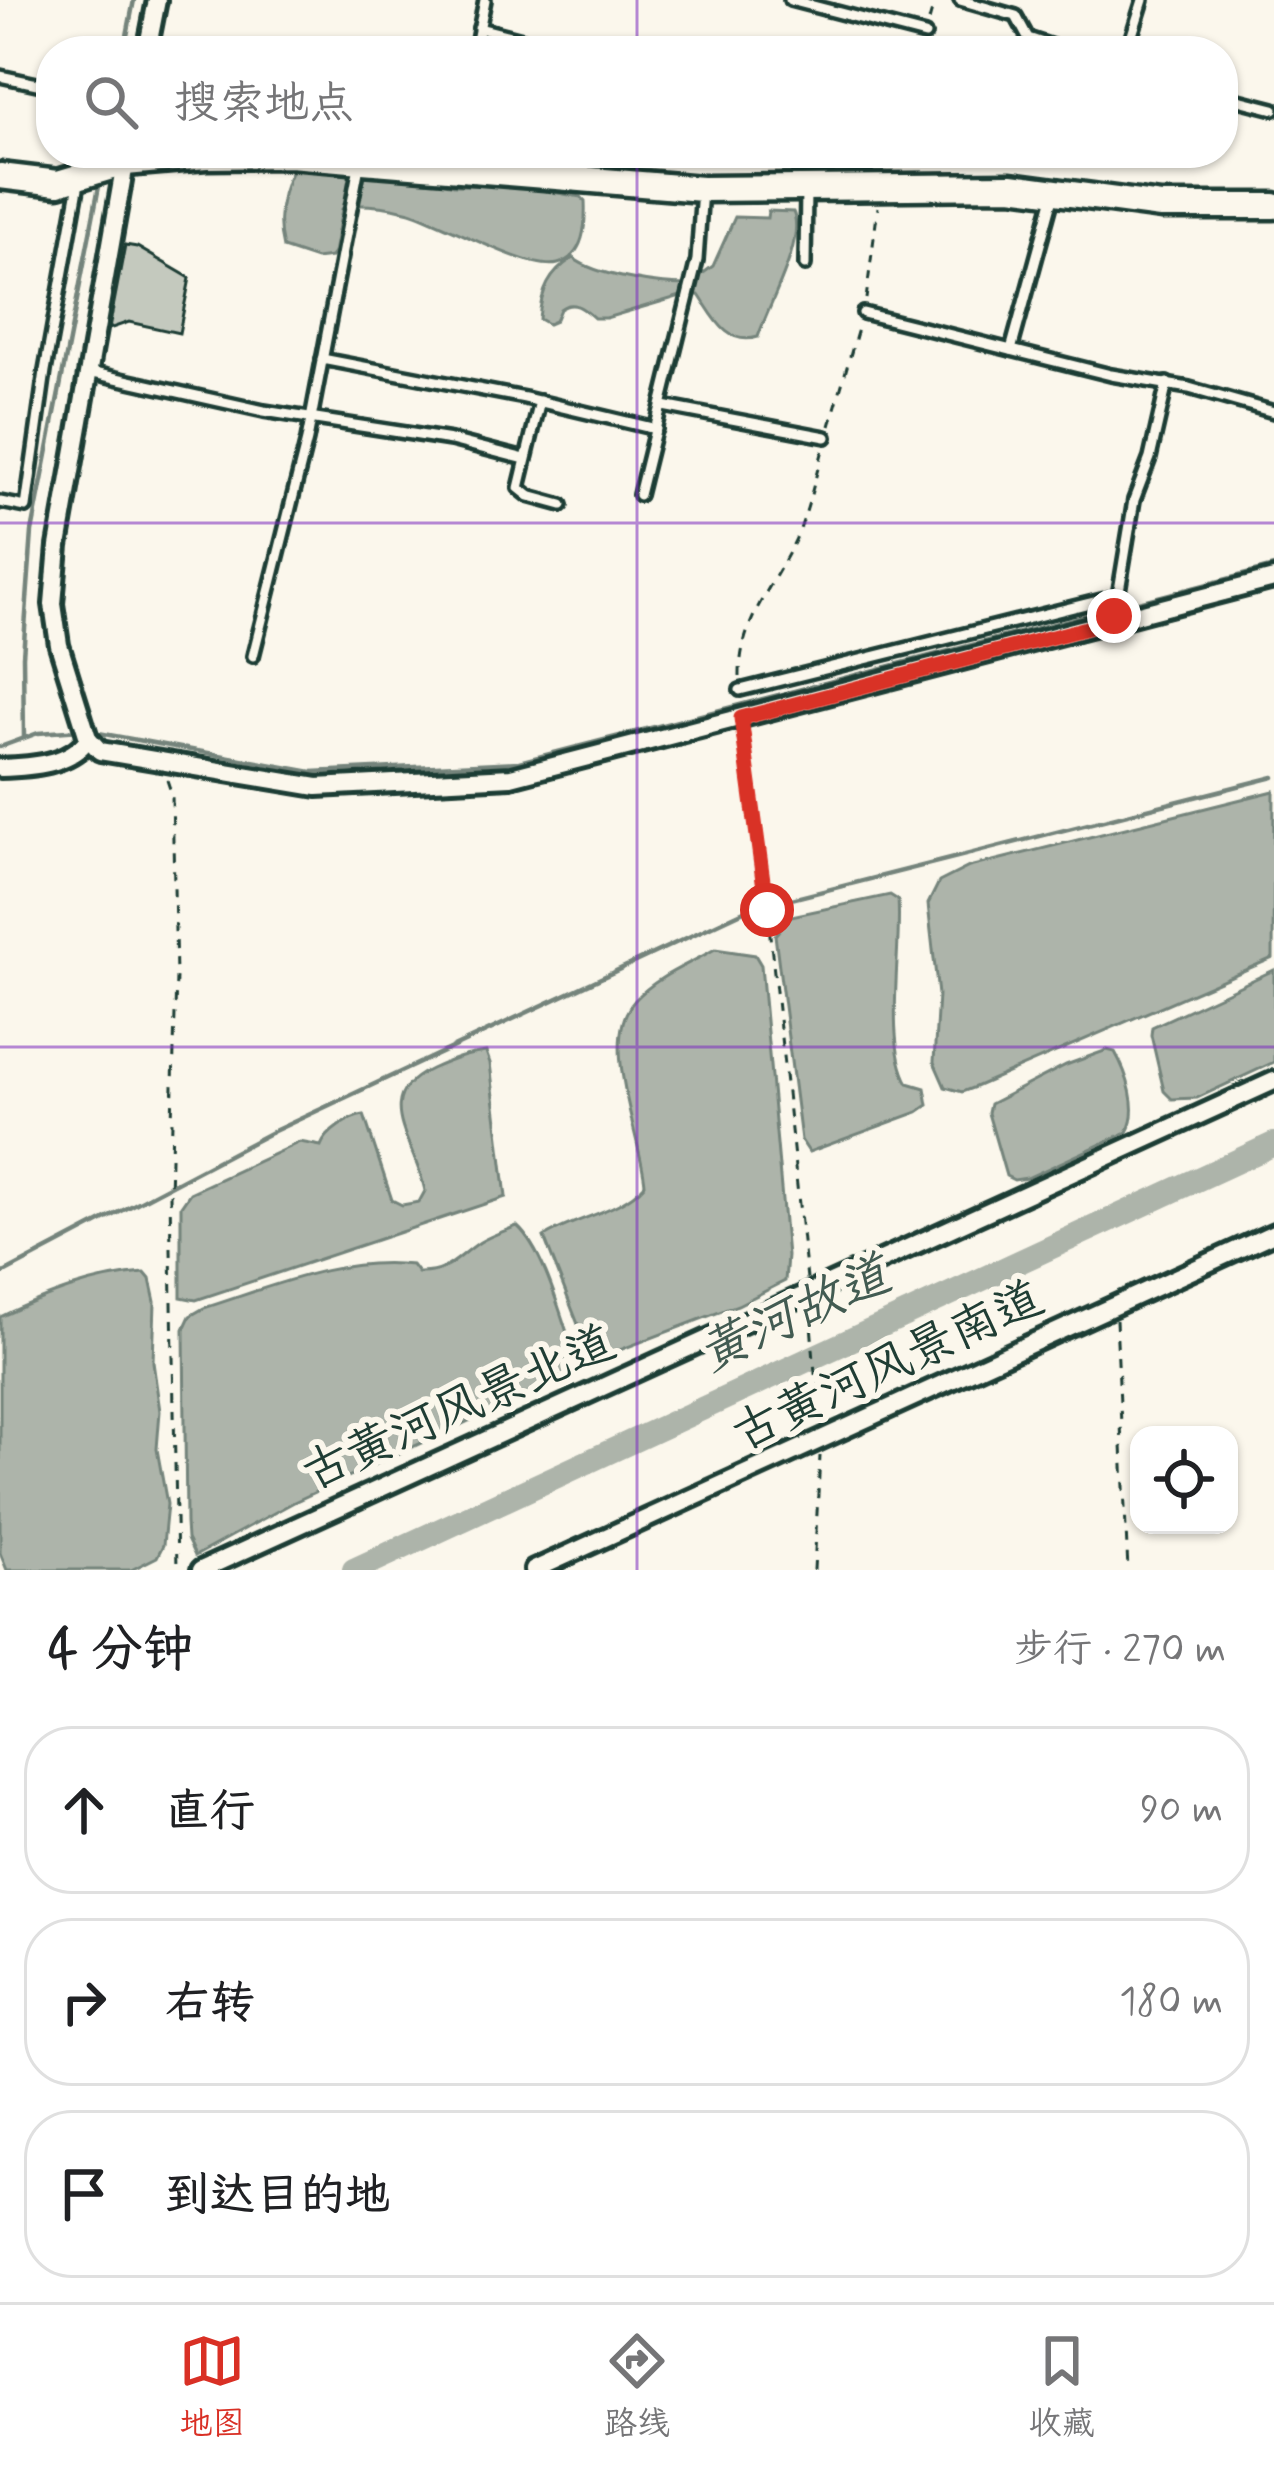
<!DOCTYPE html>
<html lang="zh">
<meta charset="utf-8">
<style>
body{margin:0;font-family:Mynerve,"LXGW WenKai TC",sans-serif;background:#f2f2f2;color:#202124}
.controls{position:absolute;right:36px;bottom:36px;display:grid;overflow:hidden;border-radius:24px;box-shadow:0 3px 9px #0004}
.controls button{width:108px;height:108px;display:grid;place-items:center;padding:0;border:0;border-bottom:3px solid #e0e0e0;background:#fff;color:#202124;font:60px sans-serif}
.stop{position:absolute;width:36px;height:36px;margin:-27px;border:9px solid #d93025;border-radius:50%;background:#fff}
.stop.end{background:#d93025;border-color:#fff;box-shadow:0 3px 12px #0008}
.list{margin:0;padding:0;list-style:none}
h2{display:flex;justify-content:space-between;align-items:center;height:156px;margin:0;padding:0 48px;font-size:51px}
h2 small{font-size:39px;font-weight:400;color:#757577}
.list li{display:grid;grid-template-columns:78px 1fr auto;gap:36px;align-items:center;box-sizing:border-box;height:168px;margin:0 24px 24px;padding:0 24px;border:3px solid #e0e0e0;border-radius:48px}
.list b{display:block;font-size:45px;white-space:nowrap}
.list em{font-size:39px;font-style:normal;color:#757577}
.icon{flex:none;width:66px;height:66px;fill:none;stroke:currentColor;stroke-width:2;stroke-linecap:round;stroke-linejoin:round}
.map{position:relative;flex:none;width:1274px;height:1570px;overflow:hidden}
.search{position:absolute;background:#fff;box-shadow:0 3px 9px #0004;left:36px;right:36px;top:36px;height:132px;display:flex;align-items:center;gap:30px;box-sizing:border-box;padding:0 42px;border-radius:48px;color:#757577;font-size:45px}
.sheet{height:732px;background:#fff}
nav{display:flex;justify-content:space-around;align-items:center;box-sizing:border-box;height:168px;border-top:3px solid #e0e0e0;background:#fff;font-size:33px;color:#757577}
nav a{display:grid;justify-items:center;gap:6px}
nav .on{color:#d93025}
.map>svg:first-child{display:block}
</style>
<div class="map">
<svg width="1274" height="1570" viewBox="0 0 1274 1570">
<rect width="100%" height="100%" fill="#fbf7ec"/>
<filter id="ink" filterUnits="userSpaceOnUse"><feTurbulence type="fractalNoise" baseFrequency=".00833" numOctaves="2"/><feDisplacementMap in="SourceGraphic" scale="24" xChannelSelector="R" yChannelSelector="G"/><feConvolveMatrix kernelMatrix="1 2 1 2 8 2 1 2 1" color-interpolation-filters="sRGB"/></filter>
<g filter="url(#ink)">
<!-- water -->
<g fill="#adb4aa" stroke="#74847b" stroke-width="3">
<path d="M 294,166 L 338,170 L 350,176 L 419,177 L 454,185 L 517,186 L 581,197 L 585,201 C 586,224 585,256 558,264 C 530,272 442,222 410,212 C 388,206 369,204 346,205 L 342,209 L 334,253 L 331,257 L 316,259 L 283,248 C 276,220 281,191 294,166 Z"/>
<path d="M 768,211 L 793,212 C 806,240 768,306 758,337 C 726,347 713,315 699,295 L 684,295 L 606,318 L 594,318 C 584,309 574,299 560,309 L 555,321 L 548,324 L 539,319 C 541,291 549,273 573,258 C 596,276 658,285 687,285 L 713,266 L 735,217 L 767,218 Z"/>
<polygon points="1274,791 1273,958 975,1087 962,1092 945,1087 934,1062 938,995 928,904 939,882 969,867"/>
<path d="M 890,895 L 898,900 C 902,948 884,1042 908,1083 L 925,1088 L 928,1105 L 918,1112 L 809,1152 L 801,1140 L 775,935 L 791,916 Z"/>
<path d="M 715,949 L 755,955 L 761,965 L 787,1256 L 785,1281 L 738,1305 L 599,1358 L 590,1355 L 544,1237 C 576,1217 621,1212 645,1184 C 641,1136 598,1039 635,1000 C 657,976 688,965 715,949 Z"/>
<polygon points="1274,970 1274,1062 1197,1098 1172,1099 1164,1091 1151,1035 1152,1027"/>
<path d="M 1107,1050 L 1115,1052 C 1127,1073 1140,1110 1127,1132 L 1027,1178 L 1014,1180 L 1006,1176 L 988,1113 L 990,1104 L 1066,1065 Z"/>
<path d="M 486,1052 L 490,1063 L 506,1197 L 196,1300 L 181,1297 L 181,1206 L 190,1193 L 300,1142 L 321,1146 C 326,1132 349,1117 364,1115 L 392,1200 L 402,1205 L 419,1202 L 425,1191 C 415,1141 369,1098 431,1069 C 449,1061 466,1054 486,1052 Z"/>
<path d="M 517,1226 C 545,1251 562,1320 575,1357 L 574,1367 L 568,1375 L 294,1502 L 195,1556 L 187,1539 L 186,1523 L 184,1329 L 190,1316 L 204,1308 C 271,1287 341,1256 412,1265 L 418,1273 C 448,1274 457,1257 480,1242 C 491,1235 505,1231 517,1226 Z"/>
<path d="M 145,1273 L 150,1279 L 155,1302 L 153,1362 L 160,1411 L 157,1449 L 167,1504 L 163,1545 L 157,1557 L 131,1570 L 7,1570 L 0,1553 L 0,1317 C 47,1295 92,1277 145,1273 Z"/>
</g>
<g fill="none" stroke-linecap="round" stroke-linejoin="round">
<!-- stream -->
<g stroke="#74847b" stroke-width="4.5">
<polyline points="124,51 134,0"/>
<polyline points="93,732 312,772 519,762 1274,567"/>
<polyline points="24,738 23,656 32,532 100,181"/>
<polyline points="0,747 38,733 81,730"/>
<polyline points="0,1275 272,1132 744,911 1274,777"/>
</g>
<!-- river -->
<polyline stroke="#adb4aa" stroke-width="24" points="354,1570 1274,1144"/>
</g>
<!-- building -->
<polygon fill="#c4c9be" stroke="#1f3d34" stroke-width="3" points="125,245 137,247 190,278 179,333 129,322 109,329"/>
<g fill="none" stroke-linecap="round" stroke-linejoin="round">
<!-- lane casing -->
<g stroke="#1f3d34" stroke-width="18">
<g id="lane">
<polyline points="790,0 925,35"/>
<polyline points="960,0 1016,16 1028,38 1067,51"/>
<polyline points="479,28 568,51"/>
<polyline points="475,51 485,0"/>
<polyline points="1127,51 1143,0"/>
<polyline points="0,76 51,87"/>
<polyline points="1223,96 1274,109"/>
<polyline points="805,265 806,189"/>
<polyline points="863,313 1111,375 1189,388 1274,412"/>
<polyline points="1011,350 1053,197"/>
<polyline points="322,359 525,398 656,429"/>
<polyline points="89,372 264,411 451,440 525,459"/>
<polyline points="540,401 519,488 529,496 562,505"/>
<polyline points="663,406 826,437"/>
<polyline points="639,495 697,260 702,189"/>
<polyline points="0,502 26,507 45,371 80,177"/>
<polyline points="1114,621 1134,500 1150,458 1167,383"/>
<polyline points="253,656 307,440 359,166"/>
<polyline points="740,690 1118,596"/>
</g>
</g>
<!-- street casing -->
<g stroke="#1f3d34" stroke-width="26">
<g id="street">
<polyline points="147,51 157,0"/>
<polyline points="88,738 100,751 317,787 511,777 1274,579"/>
<path d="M 0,768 C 29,767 72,765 88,738 L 59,645 L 53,604 L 58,546 L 126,158"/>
<polyline points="201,1570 1274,1081"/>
<polyline points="534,1570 1274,1233"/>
</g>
</g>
<!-- secondary casing -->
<g stroke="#1f3d34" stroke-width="33">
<polyline id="secondary" points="0,176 58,183 125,163 206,156 290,155 702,189 1011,186 1161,206 1274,206"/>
</g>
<!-- path -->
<g stroke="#1f3d34" stroke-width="3" stroke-dasharray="9 9" stroke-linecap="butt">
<polyline points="929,21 935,0"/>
<polyline points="886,169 891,153"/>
<polyline points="866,299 878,207"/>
<polyline points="830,426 859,325"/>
<path d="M 740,677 C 739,617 779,581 800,529 C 810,503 816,474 824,446"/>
<polyline points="744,734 766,898 807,1279"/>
<polyline points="167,780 172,795 176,976 170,1195 177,1570"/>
<polyline points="810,1312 819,1422"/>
<polyline points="1116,1320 1128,1570"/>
<polyline points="814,1570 820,1456"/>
</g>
<!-- lane -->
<use href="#lane" stroke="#fbf7ec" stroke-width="9"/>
<!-- street -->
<use href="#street" stroke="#fbf7ec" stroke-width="16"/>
<!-- secondary -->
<use href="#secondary" stroke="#fbf7ec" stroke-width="24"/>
</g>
</g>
<g fill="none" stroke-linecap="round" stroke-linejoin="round" filter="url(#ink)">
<!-- route -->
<polyline stroke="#d93025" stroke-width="15" points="767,910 741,718 1114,621 1114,616"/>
</g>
<!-- grid -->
<path fill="none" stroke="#7b2cbf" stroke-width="3" stroke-opacity="0.55" d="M 637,0 L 637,51M 637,153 L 637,1570M 0,523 L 1274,523M 0,1047 L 1274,1047"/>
<g text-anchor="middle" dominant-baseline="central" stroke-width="12" stroke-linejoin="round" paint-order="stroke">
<!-- street labels -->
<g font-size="48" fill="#1f3d34" stroke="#fbf7ec">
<text transform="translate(888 1367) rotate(-25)">古黄河风景南道</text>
<text transform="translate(459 1409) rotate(-24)">古黄河风景北道</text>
</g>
<!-- water labels -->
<g font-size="51" font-style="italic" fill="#425b52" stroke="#fbf7ec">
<text transform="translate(795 1316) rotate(-25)">黄河故道</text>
</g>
</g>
</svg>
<div class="controls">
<button><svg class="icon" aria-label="locate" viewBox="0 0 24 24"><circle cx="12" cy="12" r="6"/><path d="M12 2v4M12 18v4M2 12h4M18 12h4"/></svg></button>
</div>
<div class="stop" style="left:767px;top:910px"></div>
<div class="stop end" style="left:1114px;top:616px"></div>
<div class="search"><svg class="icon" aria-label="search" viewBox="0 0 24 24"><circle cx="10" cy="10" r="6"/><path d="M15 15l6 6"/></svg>搜索地点</div>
</div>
<section class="sheet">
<h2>4 分钟<small>步行 · 270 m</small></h2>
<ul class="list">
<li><svg class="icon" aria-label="ahead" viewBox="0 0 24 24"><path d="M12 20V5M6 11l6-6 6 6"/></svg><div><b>直行</b></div><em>90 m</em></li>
<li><svg class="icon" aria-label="right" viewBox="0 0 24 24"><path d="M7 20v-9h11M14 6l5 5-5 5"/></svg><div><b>右转</b></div><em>180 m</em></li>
<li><svg class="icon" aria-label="arrive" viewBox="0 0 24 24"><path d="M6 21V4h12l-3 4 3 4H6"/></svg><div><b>到达目的地</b></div></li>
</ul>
</section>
<nav>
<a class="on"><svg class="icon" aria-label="map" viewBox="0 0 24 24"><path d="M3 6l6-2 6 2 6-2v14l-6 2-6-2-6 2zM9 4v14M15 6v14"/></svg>地图</a>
<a><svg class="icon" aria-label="directions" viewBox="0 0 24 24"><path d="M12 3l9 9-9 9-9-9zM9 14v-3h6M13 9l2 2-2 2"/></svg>路线</a>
<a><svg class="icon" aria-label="saved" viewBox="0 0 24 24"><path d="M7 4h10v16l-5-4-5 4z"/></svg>收藏</a>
</nav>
